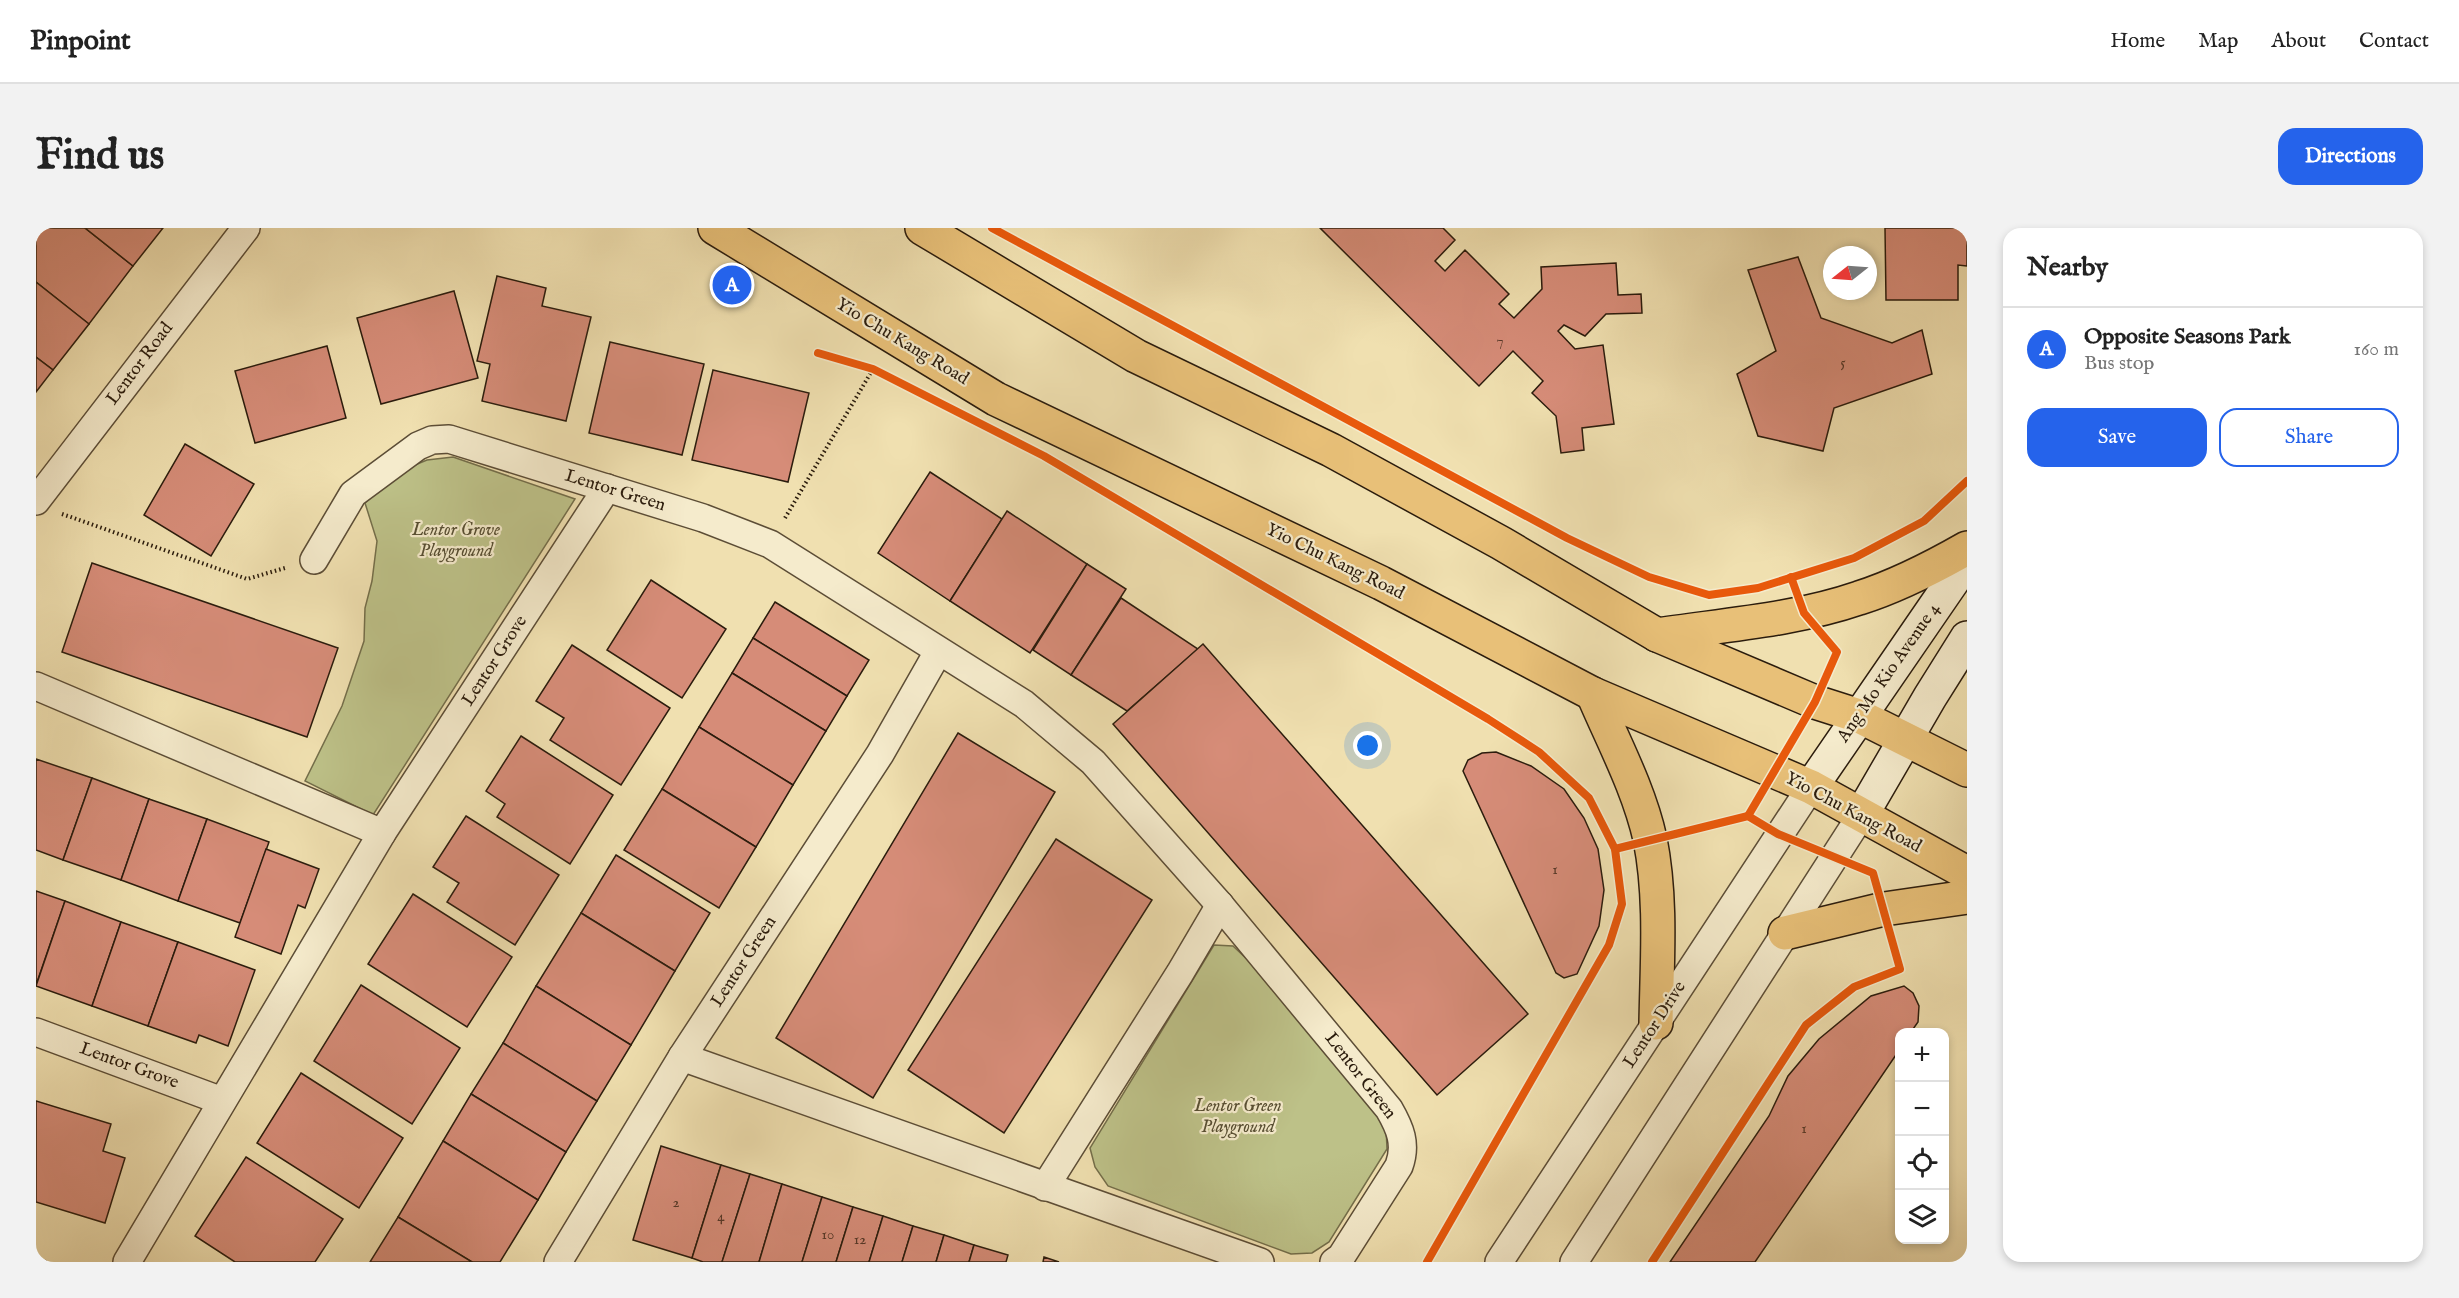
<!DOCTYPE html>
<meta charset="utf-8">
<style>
body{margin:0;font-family:"IM FELL English",serif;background:#f2f2f2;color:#222}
.controls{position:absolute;right:18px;bottom:18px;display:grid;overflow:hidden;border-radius:12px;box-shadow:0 3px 9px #0003}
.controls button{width:54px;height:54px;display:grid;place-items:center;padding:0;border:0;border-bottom:2px solid #e0e0e0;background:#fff;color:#222;font:30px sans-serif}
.compass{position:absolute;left:1787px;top:18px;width:54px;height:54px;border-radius:50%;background:#fff;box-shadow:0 3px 9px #0003;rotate:253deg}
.you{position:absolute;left:1332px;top:518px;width:21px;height:21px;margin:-15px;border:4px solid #fff;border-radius:50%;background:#1a73e8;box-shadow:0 0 0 9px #1a73e833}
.badge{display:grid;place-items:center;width:39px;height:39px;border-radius:50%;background:#2563eb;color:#fff;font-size:20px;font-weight:700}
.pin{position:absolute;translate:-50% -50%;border:3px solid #fff;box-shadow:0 2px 6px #0006}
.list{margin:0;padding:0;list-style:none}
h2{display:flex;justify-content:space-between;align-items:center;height:78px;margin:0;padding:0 24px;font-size:26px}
h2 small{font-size:20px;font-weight:400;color:#767676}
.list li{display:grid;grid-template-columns:39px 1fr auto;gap:18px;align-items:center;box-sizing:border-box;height:84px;padding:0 24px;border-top:2px solid #e0e0e0}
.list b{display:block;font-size:22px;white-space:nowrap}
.list p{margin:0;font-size:20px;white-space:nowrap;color:#767676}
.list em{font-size:20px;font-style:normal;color:#767676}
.actions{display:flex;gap:12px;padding:18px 24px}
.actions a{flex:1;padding:14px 0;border:2px solid #2563eb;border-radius:18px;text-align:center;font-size:21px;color:#2563eb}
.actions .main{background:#2563eb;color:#fff}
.icon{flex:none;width:33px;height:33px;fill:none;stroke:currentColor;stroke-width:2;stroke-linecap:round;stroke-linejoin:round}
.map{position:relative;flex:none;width:1931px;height:1034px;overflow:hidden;border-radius:18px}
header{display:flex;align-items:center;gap:36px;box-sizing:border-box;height:84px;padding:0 30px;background:#fff;border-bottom:2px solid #e0e0e0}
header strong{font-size:28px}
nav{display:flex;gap:33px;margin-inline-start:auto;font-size:21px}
.intro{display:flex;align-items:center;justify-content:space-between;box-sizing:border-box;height:144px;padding:0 36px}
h1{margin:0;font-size:42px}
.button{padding:15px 27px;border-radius:18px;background:#2563eb;color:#fff;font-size:21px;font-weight:700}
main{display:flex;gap:36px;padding:0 36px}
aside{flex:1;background:#fff;border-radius:18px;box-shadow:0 3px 9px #0003}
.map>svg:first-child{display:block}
</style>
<header>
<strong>Pinpoint</strong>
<nav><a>Home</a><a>Map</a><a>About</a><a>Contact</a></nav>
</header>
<div class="intro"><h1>Find us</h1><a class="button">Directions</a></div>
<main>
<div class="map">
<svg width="1931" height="1034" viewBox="0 0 1931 1034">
<rect width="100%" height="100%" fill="#f0e0b0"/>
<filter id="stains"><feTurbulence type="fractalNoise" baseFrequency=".00333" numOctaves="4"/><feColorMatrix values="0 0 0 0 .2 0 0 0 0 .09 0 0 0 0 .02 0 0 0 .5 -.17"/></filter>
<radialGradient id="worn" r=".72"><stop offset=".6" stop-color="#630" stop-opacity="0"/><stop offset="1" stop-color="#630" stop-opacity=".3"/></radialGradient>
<!-- green -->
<g fill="#bdc188" stroke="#746e4a" stroke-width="1.5">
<polygon points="417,229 539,271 337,587 269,553 306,478 328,413 329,380 336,353 341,313 329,275 357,246 391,232"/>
<polygon points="1178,717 1197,718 1214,734 1344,885 1350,899 1351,921 1293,1014 1276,1025 1255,1026 1072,958 1059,939 1054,920"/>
</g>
<!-- building -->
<g fill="#d68c78" stroke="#2b1c0d" stroke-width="1.5">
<polygon points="0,0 49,0 97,38 53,96 0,54"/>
<polygon points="49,0 127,0 97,38"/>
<polygon points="1284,0 1407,0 1419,12 1399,33 1409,43 1429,22 1473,66 1463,76 1478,90 1506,61 1505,39 1580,35 1582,67 1605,66 1606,85 1570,86 1549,108 1528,97 1522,103 1539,121 1567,117 1578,196 1546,200 1548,222 1525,225 1520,188 1496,165 1507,153 1477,123 1443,158"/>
<polygon points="1849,0 1931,0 1931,38 1922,37 1922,72 1850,72"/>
<polygon points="1762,29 1785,90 1856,115 1886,102 1896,146 1798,180 1787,223 1722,208 1701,146 1740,123 1712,42"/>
<polygon points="461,48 510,60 506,78 555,89 530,193 446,173 454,136 441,133"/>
<polygon points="0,54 53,96 17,142 0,129"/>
<polygon points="418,63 442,150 345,176 321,90"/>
<polygon points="574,114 668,136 646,227 553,205"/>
<polygon points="291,118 310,190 219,215 199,143"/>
<polygon points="0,129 17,142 0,164"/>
<polygon points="677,142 773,165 752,254 656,232"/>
<polygon points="149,216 218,256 175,328 108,287"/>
<polygon points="894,244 966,291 914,373 842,325"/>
<polygon points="971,283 1051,336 994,425 914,373"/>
<polygon points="56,335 302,420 271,509 26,424"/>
<polygon points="1051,336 1090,361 1035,447 997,422"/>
<polygon points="615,352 690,401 646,470 571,422"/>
<polygon points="1085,370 1162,421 1091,483 1035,447"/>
<polygon points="739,374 833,432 811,468 717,410"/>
<polygon points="717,410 811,468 790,503 696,445"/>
<polygon points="1167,416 1492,786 1401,867 1077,496"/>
<polygon points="536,417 634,480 585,557 514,512 528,490 500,473"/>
<polygon points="696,445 790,503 757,557 663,499"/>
<polygon points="663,499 757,557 720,619 626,561"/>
<polygon points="922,505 1019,564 837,870 740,810"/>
<polygon points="485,508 577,567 534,636 461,589 469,576 450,563"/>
<polygon points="1460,524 1495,538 1528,561 1548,590 1562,621 1568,662 1563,698 1541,746 1528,750 1520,745 1427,543 1432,532 1446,525"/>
<polygon points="0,531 56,550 27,632 0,622"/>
<polygon points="56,550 113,571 85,652 27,632"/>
<polygon points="626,561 720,619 683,680 588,622"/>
<polygon points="113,571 171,591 142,673 85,652"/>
<polygon points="430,588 523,647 479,717 411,674 423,655 397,639"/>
<polygon points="171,591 233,614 204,695 142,673"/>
<polygon points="1020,611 1116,672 968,905 872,842"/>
<polygon points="230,621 283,641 269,680 262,677 245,726 199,709"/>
<polygon points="580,627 674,685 639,743 545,685"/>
<polygon points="0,663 29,673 0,757"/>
<polygon points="377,666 476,729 431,799 332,736"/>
<polygon points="29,673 85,694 56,778 0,758"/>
<polygon points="545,685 639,743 595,817 500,758"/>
<polygon points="85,694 142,714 112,798 56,778"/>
<polygon points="142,714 219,742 192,818 163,807 160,815 112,798"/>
<polygon points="325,757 424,820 376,896 278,833"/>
<polygon points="500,758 595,817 561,873 467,815"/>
<polygon points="1868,758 1877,765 1883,778 1882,794 1875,804 1864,804 1864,821 1719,1034 1634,1034 1733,888 1752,848 1783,811 1835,768"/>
<polygon points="467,815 561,873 530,924 435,866"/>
<polygon points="265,845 367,910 323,980 221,915"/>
<polygon points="435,866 530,924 502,972 407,913"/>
<polygon points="0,873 75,896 67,923 89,930 69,995 0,974"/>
<polygon points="407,913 502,972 464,1034 436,1034 362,989"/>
<polygon points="625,918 685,937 656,1030 597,1012"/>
<polygon points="210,929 307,991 279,1034 199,1034 159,1008"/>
<polygon points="685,937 714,946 686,1034 667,1034 656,1030"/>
<polygon points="714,946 746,956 723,1034 686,1034"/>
<polygon points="746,956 786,969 766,1034 723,1034"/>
<polygon points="786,969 817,979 800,1034 766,1034"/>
<polygon points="817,979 847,988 833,1034 800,1034"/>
<polygon points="847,988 877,998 866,1034 833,1034"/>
<polygon points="362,989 436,1034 334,1034"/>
<polygon points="877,998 908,1007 900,1034 866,1034"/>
<polygon points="908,1007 938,1017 933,1034 900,1034"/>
<polygon points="938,1017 972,1027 970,1034 933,1034"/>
<polygon points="1008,1029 1023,1034 1007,1034"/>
</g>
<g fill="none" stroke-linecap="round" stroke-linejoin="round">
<!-- minor casing -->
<g stroke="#5c4d36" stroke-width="30">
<g id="minor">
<polyline points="0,273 210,0"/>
<path d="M 278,332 L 317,266 L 382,218 L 396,212 L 413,211 L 667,290 L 734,316 L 988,476 L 1057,534 L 1184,677 L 1353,881 C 1364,900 1371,916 1363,938 L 1305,1029 L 1298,1034"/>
<polyline points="0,458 346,605"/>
<polyline points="0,804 186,873"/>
<polyline points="646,829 1224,1034"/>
<polyline points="1009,959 1144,745 1184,677"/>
<polyline points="91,1034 346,605 571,260"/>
<polyline points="522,1034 646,829 844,526 902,424"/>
<polyline points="1463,1034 1775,559"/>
<polyline points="1538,1034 1826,586"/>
</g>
</g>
<!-- secondary casing -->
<g stroke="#2b1c0d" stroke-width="36">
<g id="secondary">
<polyline points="1775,559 1931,332"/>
<polyline points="1826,586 1894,469 1931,410"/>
</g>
</g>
<!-- primary casing -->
<g stroke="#2b1c0d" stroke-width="36">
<g id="primary">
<polyline points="679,0 960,171 1345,355 1557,466 1775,559 1931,645"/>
<polyline points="886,0 1100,128 1295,222 1465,315 1621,407 1779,474 1823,488 1931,542"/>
<path d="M 1621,407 C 1688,397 1759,392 1823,370 C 1861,358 1896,340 1931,320"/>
<path d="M 1557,466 C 1577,513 1603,561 1614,611 C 1626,671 1621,735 1620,795"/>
<polyline points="1749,705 1848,681 1931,669"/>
</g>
</g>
<!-- path -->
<g stroke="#2b1c0d" stroke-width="4" stroke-dasharray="1.5 3" stroke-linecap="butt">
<polyline points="26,286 211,351 249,340"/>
<polyline points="749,290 837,141"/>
<polyline points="0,1031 10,1034"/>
</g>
<!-- minor -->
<use href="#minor" stroke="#f5ebcc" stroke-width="27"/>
<!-- secondary -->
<use href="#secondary" stroke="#f5ebcc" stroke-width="33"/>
<!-- primary -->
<use href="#primary" stroke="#e8c078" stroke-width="33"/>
<!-- cycleway casing -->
<g stroke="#f5ebcc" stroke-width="11">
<g id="cycleway">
<polyline points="956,0 1531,310 1613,349 1673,367 1722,360 1818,330 1888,293 1931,253"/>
<polyline points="782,125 837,141 1008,228 1452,491 1503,524 1553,570 1579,621 1586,676 1573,717 1391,1034"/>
<polyline points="1712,588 1779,474 1801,424 1768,385 1755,349"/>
<polyline points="1579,621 1712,588 1742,606 1837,645 1864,741 1818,759 1770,797 1616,1034"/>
</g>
</g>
<!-- cycleway -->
<use href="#cycleway" stroke="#e8590c" stroke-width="8"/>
</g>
<g text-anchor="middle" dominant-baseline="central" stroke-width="4.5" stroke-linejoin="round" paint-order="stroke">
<!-- number labels -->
<g font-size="15" fill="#563828">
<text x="1464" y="112">7</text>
<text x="1807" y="134">5</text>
<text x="1519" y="641">1</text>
<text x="1768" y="900">1</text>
<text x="640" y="974">2</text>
<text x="685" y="988">4</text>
<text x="792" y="1006">10</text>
<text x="824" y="1011">12</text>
</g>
<!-- street labels -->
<g font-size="18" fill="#2b1c0d" stroke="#f5ebcc">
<text transform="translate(866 114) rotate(31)">Yio Chu Kang Road</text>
<text transform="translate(104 136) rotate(-53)">Lentor Road</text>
<text transform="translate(579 263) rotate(17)">Lentor Green</text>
<text transform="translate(1299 334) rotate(26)">Yio Chu Kang Road</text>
<text transform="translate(459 433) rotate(-57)">Lentor Grove</text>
<text transform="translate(1853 445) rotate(-55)">Ang Mo Kio Avenue 4</text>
<text transform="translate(1817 585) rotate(28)">Yio Chu Kang Road</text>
<text transform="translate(708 734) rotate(-57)">Lentor Green</text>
<text transform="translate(1619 797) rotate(-57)">Lentor Drive</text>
<text transform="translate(93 838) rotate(20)">Lentor Grove</text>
<text transform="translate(1324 848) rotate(52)">Lentor Green</text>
</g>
<!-- park labels -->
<g font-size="18" font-style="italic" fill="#574e32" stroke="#f5ebcc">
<text x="420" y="302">Lentor Grove<tspan x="420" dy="21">Playground</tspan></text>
<text x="1202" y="878">Lentor Green<tspan x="1202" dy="21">Playground</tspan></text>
</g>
</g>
<rect width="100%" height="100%" filter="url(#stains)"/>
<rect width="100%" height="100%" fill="url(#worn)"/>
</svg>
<div class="controls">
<button>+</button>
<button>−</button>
<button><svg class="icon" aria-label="locate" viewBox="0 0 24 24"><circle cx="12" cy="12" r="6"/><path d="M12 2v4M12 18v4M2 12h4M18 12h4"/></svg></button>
<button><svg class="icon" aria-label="layers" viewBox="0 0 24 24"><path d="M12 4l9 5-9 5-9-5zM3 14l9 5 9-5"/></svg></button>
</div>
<svg class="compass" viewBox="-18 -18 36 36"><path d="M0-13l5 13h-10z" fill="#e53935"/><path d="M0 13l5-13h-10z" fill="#767676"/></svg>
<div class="you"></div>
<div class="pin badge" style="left:696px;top:57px">A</div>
</div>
<aside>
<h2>Nearby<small></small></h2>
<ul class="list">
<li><span class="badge">A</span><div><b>Opposite Seasons Park</b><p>Bus stop</p></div><em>160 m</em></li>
</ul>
<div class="actions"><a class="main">Save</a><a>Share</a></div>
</aside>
</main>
